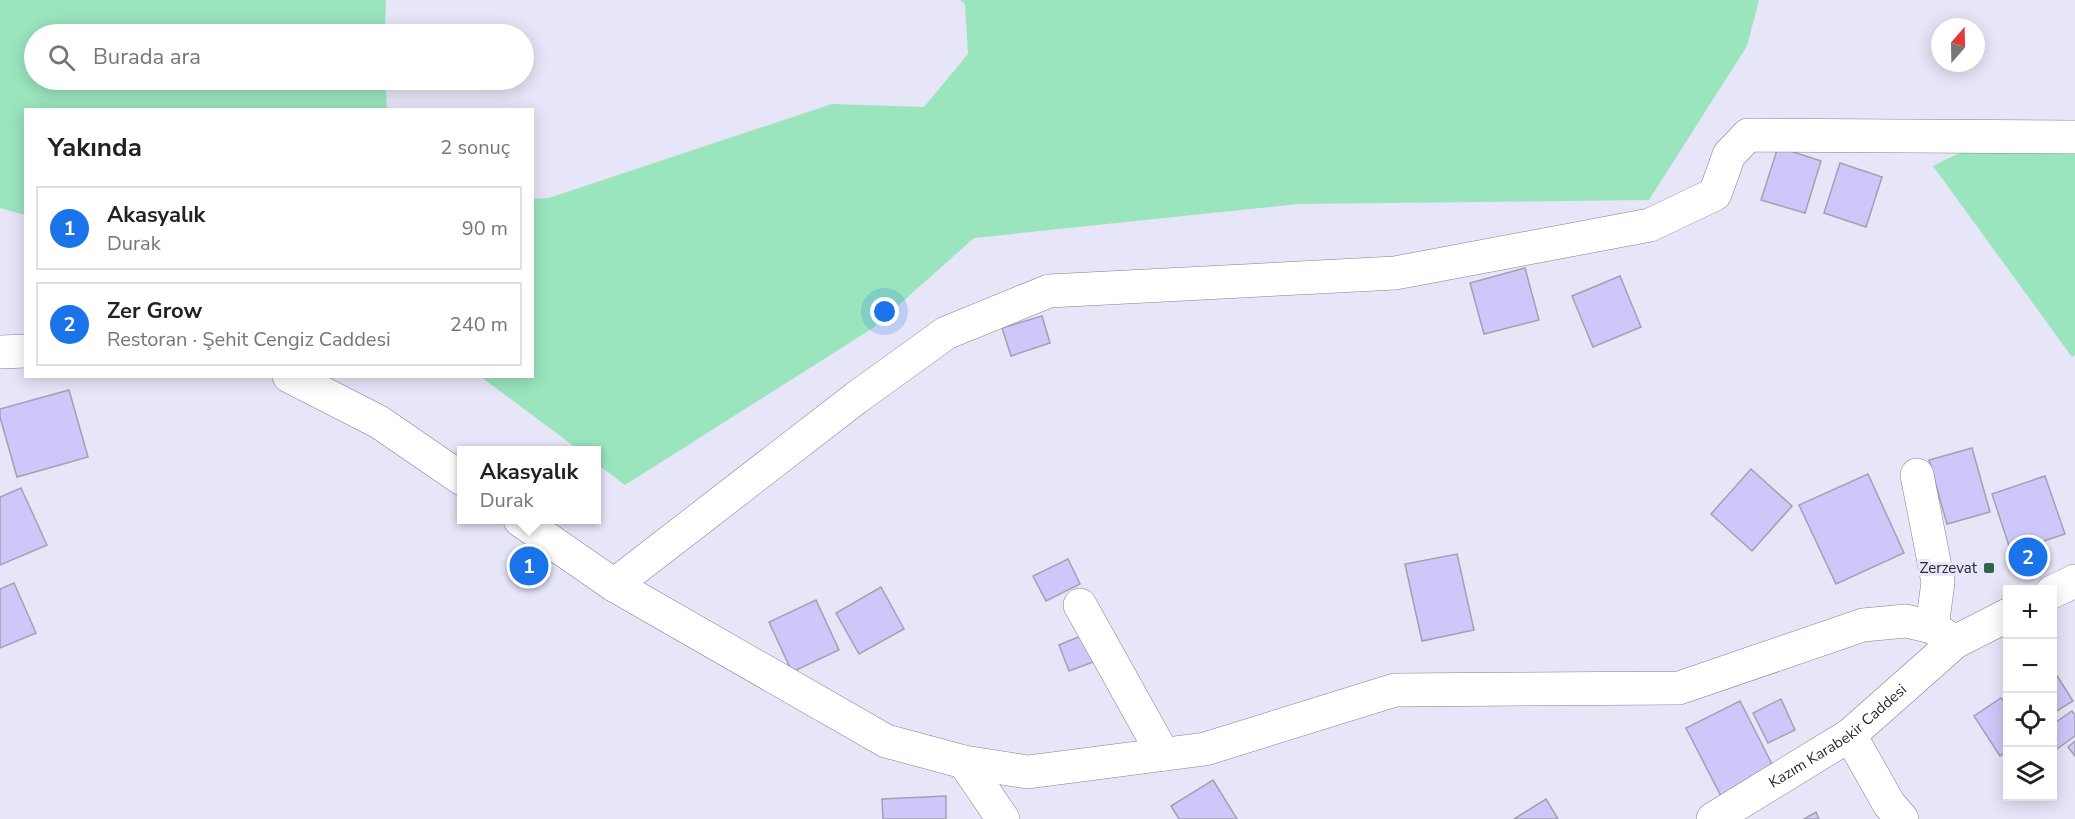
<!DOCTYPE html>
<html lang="tr">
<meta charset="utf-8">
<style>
body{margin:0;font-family:"Nunito Sans",sans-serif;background:#f6f6f6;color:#222}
.controls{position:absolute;right:18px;bottom:18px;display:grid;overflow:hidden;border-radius:0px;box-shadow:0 3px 15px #0003}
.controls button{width:54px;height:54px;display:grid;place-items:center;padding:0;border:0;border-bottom:2px solid #e0e0e0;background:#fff;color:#222;font:30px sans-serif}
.compass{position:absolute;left:1931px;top:18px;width:54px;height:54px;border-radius:50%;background:#fff;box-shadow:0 3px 15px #0003;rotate:20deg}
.you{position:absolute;left:885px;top:312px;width:21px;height:21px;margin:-15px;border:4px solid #fff;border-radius:50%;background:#1a73e8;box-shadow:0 0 0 9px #1a73e833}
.badge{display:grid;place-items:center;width:39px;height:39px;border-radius:50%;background:#1a73e8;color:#fff;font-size:20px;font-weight:700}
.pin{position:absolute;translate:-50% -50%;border:3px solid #fff;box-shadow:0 2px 6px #0006}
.popup{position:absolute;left:457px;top:446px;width:144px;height:78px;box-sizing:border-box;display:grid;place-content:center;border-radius:0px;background:#fff;filter:drop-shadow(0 2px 4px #0005);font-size:20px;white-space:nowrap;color:#767676}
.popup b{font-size:22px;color:#222}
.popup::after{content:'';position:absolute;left:50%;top:100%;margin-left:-12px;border:12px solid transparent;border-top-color:#fff}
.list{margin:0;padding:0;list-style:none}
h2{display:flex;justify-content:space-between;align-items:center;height:78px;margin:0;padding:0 24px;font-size:26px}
h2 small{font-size:20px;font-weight:400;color:#767676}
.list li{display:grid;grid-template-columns:39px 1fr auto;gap:18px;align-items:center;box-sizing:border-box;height:84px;margin:0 12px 12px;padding:0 12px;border:2px solid #e0e0e0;border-radius:0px}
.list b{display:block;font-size:22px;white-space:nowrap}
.list p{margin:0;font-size:20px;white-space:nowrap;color:#767676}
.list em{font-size:20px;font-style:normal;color:#767676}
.icon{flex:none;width:33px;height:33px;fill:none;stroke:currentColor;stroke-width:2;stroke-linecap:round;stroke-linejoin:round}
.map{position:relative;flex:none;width:2075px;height:819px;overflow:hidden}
.search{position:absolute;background:#fff;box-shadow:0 3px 15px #0003;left:24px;top:24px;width:510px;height:66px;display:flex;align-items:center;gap:15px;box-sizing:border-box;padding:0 21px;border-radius:33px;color:#767676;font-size:22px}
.panel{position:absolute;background:#fff;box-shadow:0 3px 15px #0003;left:24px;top:108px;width:510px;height:270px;border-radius:0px}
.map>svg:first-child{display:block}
</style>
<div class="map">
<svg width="2075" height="819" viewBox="0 0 2075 819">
<rect width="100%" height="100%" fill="#e7e5f8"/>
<!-- green -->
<g fill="#9ae5be">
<polygon points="0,0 386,0 385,34 34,34 34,80 385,80 387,109 26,110 25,215 0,208"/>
<polygon points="960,0 1759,0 1747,46 1649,200 1298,204 974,238 873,328 625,485 597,464 596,450 579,450 481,377 532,376 533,199 549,198 832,104 924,107 968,54 965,4"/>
<polygon points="1976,145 2075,145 2075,355 2072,357 1933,166"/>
</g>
<!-- building -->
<g fill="#cec8fa" stroke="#a2a0b2" stroke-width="1.5">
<polygon points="1778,147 1821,161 1805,213 1761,200"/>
<polygon points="1840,163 1882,177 1866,227 1824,213"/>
<polygon points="1525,268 1539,320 1484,334 1470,283"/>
<polygon points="1620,276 1641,327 1593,347 1572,296"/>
<polygon points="1042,316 1050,343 1011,356 1002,328"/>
<polygon points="69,390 88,457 17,477 0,417 0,409"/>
<polygon points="1972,448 1990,512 1947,524 1929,460"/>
<polygon points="1751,469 1792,506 1752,551 1711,514"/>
<polygon points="1868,474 1904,553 1836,584 1799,505"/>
<polygon points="2045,476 2065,534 2011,552 1992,494"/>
<polygon points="21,488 47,545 0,565 0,497"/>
<polygon points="1457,554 1474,630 1422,641 1405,564"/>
<polygon points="1068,559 1080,584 1046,601 1033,576"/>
<polygon points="14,583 36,633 0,648 0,589"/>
<polygon points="881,587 904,629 859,654 836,613"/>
<polygon points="816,600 839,650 792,672 769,622"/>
<polygon points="1083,635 1093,662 1069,671 1059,645"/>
<polygon points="2052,668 2073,701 2052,714"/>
<polygon points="2001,698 2008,707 2008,751 2000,756 1974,716"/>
<polygon points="1781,699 1795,730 1768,743 1753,713"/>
<polygon points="1740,701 1778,776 1724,802 1686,728"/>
<polygon points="2072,711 2075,715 2075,736 2054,751 2052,748 2052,725"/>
<polygon points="2075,741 2075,756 2068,747"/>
<polygon points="1213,780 1237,819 1179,819 1171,806"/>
<polygon points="946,796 946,819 883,819 882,799"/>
<polygon points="1546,799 1558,819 1514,819"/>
<polygon points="1816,812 1819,819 1804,819"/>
</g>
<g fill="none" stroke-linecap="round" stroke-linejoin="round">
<!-- minor casing -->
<g stroke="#828092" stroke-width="34">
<g id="minor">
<polyline points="1917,475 1938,582 1932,627"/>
<polyline points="614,585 856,398 946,333 1049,291 1395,273 1650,225 1715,194 1729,155 1748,135 2075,137"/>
<polyline points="1080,605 1163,754"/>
<polyline points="1850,735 1889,804 1902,819"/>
<polyline points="964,762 1003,819"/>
</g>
</g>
<!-- tertiary casing -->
<g stroke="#828092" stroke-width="34">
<g id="tertiary">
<polyline points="0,352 26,351"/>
<polyline points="289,376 379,422 462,479"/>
<polyline points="520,520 614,585 886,741 964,762 1028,772 1205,749 1395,690 1679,688 1863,625 1906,621 1932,627 1955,642"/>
<polyline points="2052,592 2075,581"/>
<path id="s1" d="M 1713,819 L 1850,735 L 1955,642 L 2008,615"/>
</g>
</g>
<!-- minor -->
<use href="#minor" stroke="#fff" stroke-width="33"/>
<!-- tertiary -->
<use href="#tertiary" stroke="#fff" stroke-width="33"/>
</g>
<!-- markers -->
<rect fill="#30664c" stroke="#e7e5f8" stroke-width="2" x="1983" y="562" width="12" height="12" rx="3"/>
<g text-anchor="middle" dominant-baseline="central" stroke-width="6" stroke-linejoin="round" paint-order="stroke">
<!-- poi labels -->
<g font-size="15" fill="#292830" stroke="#e7e5f8" text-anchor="end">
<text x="1977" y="568">Zerzevat</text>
</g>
<!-- street labels -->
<g font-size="15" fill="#292830" stroke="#e7e5f8">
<text stroke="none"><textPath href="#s1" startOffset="150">Kazım Karabekir Caddesi</textPath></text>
</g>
</g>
</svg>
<div class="controls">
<button>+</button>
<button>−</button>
<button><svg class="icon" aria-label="locate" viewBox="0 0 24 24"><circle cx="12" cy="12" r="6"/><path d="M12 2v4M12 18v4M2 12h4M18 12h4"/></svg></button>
<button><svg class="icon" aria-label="layers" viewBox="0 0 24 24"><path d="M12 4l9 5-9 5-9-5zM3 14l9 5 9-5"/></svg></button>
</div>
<svg class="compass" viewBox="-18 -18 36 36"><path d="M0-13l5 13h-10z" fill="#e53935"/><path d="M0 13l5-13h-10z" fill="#767676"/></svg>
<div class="you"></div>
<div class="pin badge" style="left:529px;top:566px">1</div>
<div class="popup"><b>Akasyalık</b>Durak</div>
<div class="pin badge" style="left:2028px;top:557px">2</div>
<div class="search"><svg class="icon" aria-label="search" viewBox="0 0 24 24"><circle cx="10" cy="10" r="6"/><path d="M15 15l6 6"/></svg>Burada ara</div>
<section class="panel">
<h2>Yakında<small>2 sonuç</small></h2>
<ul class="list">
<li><span class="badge">1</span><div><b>Akasyalık</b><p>Durak</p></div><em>90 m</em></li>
<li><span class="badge">2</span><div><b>Zer Grow</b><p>Restoran · Şehit Cengiz Caddesi</p></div><em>240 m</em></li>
</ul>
</section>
</div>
